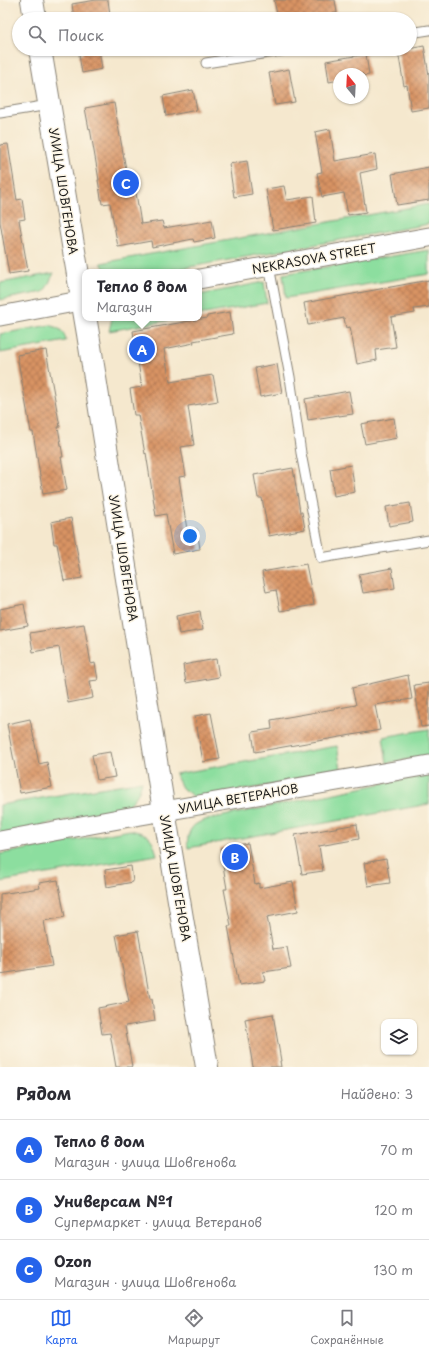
<!DOCTYPE html>
<html lang="ru">
<meta charset="utf-8">
<style>
body{margin:0;font-family:"Playpen Sans",sans-serif;background:#f7f7f7;color:#2b2b33}
.controls{position:absolute;right:12px;bottom:12px;display:grid;overflow:hidden;border-radius:8px;box-shadow:0 1px 3px #0004}
.controls button{width:36px;height:36px;display:grid;place-items:center;padding:0;border:0;border-bottom:1px solid #e1e1e2;background:#fff;color:#2b2b33;font:20px sans-serif}
.compass{position:absolute;left:333px;top:68px;width:36px;height:36px;border-radius:50%;background:#fff;box-shadow:0 1px 3px #0004;rotate:342deg}
.you{position:absolute;left:190px;top:536px;width:14px;height:14px;margin:-10px;border:3px solid #fff;border-radius:50%;background:#1a73e8;box-shadow:0 0 0 6px #1a73e833}
.badge{display:grid;place-items:center;width:26px;height:26px;border-radius:50%;background:#2563eb;color:#fff;font-size:13px;font-weight:700}
.pin{position:absolute;translate:-50% -50%;border:2px solid #fff;box-shadow:0 1px 4px #0006}
.popup{position:absolute;left:82px;top:269px;width:120px;height:52px;box-sizing:border-box;display:grid;place-content:center;border-radius:8px;background:#fff;filter:drop-shadow(0 1px 3px #0005);font-size:13px;white-space:nowrap;color:#7c7c81}
.popup b{font-size:15px;color:#2b2b33}
.popup::after{content:'';position:absolute;left:50%;top:100%;margin-left:-8px;border:8px solid transparent;border-top-color:#fff}
.list{margin:0;padding:0;list-style:none}
h2{display:flex;justify-content:space-between;align-items:center;height:52px;margin:0;padding:0 16px;font-size:17px}
h2 small{font-size:13px;font-weight:400;color:#7c7c81}
.list li{display:grid;grid-template-columns:26px 1fr auto;gap:12px;align-items:center;box-sizing:border-box;height:60px;padding:0 16px;border-top:1px solid #e1e1e2}
.list b{display:block;font-size:15px;white-space:nowrap}
.list p{margin:0;font-size:13px;white-space:nowrap;color:#7c7c81}
.list em{font-size:13px;font-style:normal;color:#7c7c81}
.icon{flex:none;width:22px;height:22px;fill:none;stroke:currentColor;stroke-width:2;stroke-linecap:round;stroke-linejoin:round}
.map{position:relative;flex:none;width:429px;height:1067px;overflow:hidden}
.search{position:absolute;background:#fff;box-shadow:0 1px 3px #0004;left:12px;right:12px;top:12px;height:44px;display:flex;align-items:center;gap:10px;box-sizing:border-box;padding:0 14px;border-radius:22px;color:#7c7c81;font-size:15px}
.sheet{height:232px;background:#fff}
nav{display:flex;justify-content:space-around;align-items:center;box-sizing:border-box;height:56px;border-top:1px solid #e1e1e2;background:#fff;font-size:11px;color:#7c7c81}
nav a{display:grid;justify-items:center;gap:2px}
nav .on{color:#2563eb}
.map>svg:first-child{display:block}
</style>
<div class="map">
<svg width="429" height="1067" viewBox="0 0 429 1067">
<defs>
<pattern id="building-cross-hatch" width="8" height="8" patternUnits="userSpaceOnUse"><rect width="8" height="8" fill="#d89363"/><path d="M0 0l8 8M0 8l8-8" fill="none" stroke="#ae7751"/></pattern>
</defs>
<rect width="100%" height="100%" fill="#fcf5e5"/>
<filter id="ink" filterUnits="userSpaceOnUse"><feTurbulence type="fractalNoise" baseFrequency=".025" numOctaves="2"/><feDisplacementMap in="SourceGraphic" scale="8" xChannelSelector="R" yChannelSelector="G"/><feConvolveMatrix kernelMatrix="1 2 1 2 8 2 1 2 1" color-interpolation-filters="sRGB"/></filter>
<filter id="wash" filterUnits="userSpaceOnUse"><feTurbulence type="fractalNoise" baseFrequency=".012" numOctaves="4" result="noise"/><feDisplacementMap in="SourceGraphic" scale="16" xChannelSelector="R" yChannelSelector="G"/><feGaussianBlur stdDeviation="0.9" result="paint"/><feColorMatrix in="noise" values="0 0 0 0 0 0 0 0 0 0 0 0 0 0 0 0 0 1.4 0 .05"/><feComposite in="paint" operator="in"/></filter>
<g filter="url(#wash)">
<rect width="100%" height="100%" fill="#f5e8ce"/>
<!-- green -->
<g fill="#8cde9f" stroke="#547d5e">
<polygon points="429,204 429,224 162,272 107,272 101,263"/>
<polygon points="429,250 429,274 286,298 283,274"/>
<polygon points="54,273 47,287 43,292 0,300 0,283"/>
<polygon points="264,282 267,303 199,315 199,295"/>
<polygon points="112,318 181,318 109,331"/>
<path d="M 50,325 C 60,329 64,330 66,341 L 0,353 L 0,334 Z"/>
<polygon points="429,729 429,756 387,763 383,737"/>
<polygon points="337,746 341,769 315,775 301,781 194,797 182,788 175,774"/>
<path d="M 429,775 L 429,804 L 188,848 C 186,839 189,827 198,823 C 203,820 209,819 214,818 L 399,780 Z"/>
<path d="M 142,781 C 139,793 135,801 125,807 L 0,835 L 0,805 Z"/>
<path d="M 130,830 C 149,834 152,836 157,855 L 0,882 L 0,854 Z"/>
</g>
<g id="blocks">
<!-- building -->
<g fill="url(#building-cross-hatch)">
<polygon points="96,0 108,0 110,15 87,19 74,19 72,4"/>
<polygon points="274,0 335,0 337,13 300,19 278,19"/>
<polygon points="424,46 429,75 429,108 411,111 407,85 404,86 398,51"/>
<polygon points="82,49 99,49 102,69 82,73 79,55 83,54"/>
<polygon points="366,54 369,75 363,76 363,74 339,74 339,80 329,82 326,61"/>
<polygon points="289,69 295,102 275,105 269,73"/>
<polygon points="193,90 197,110 166,116 163,96"/>
<polygon points="114,103 127,175 133,174 141,224 162,221 164,228 212,220 215,238 194,242 193,239 152,247 151,241 118,247 110,203 102,204 98,180 99,180 90,128 89,129 85,108"/>
<polygon points="330,129 335,161 375,154 377,169 360,173 366,212 348,215 344,193 322,197 317,173 322,172 315,132"/>
<polygon points="8,144 17,200 22,199 25,219 19,220 28,271 9,274 0,222 0,145"/>
<polygon points="247,161 252,194 234,197 229,164"/>
<polygon points="429,167 429,200 397,205 392,174"/>
<polygon points="284,186 287,200 313,196 316,223 273,230 266,189"/>
<polygon points="429,280 429,307 414,309 415,313 391,317 396,347 376,350 377,360 357,364 350,327 346,328 344,318 308,325 304,303"/>
<polygon points="230,312 233,334 193,341 194,343 164,349 170,382 213,375 218,401 188,406 194,445 181,447 186,476 179,477 187,530 197,529 200,549 173,554 166,514 156,516 146,453 145,454 138,415 134,415 130,389 142,387 133,331 207,318 207,316"/>
<polygon points="46,350 60,427 58,427 63,457 61,457 67,490 43,494 33,432 31,432 17,355"/>
<polygon points="277,364 282,393 260,397 255,368"/>
<polygon points="349,391 353,414 339,416 339,415 308,420 305,399"/>
<polygon points="394,418 397,438 365,444 361,424"/>
<polygon points="351,465 355,492 334,496 330,469"/>
<polygon points="293,468 300,512 302,512 305,529 269,536 262,498 258,498 254,475"/>
<polygon points="410,503 413,522 389,526 386,507"/>
<polygon points="71,518 82,578 64,581 57,544 54,544 51,522"/>
<polygon points="306,564 314,605 280,611 276,590 266,592 262,572"/>
<polygon points="392,568 395,588 363,593 359,574"/>
<polygon points="24,604 28,626 0,631 0,609"/>
<polygon points="200,611 203,630 179,634 176,616"/>
<polygon points="84,624 91,664 95,663 98,680 90,681 93,698 68,703 59,647 33,652 30,633"/>
<polygon points="216,659 219,677 186,683 183,665"/>
<polygon points="408,675 412,699 375,705 380,730 255,752 252,732 272,729 271,720 356,705 352,688"/>
<polygon points="429,683 429,726 421,727 414,685"/>
<polygon points="211,713 220,759 203,762 195,716"/>
<polygon points="30,719 39,764 47,762 52,787 20,793 7,724"/>
<polygon points="110,752 115,777 97,780 92,755"/>
<polygon points="357,824 359,839 319,846 323,871 302,874 295,835"/>
<polygon points="248,843 255,884 259,883 259,888 293,882 298,911 267,917 273,949 287,947 291,968 263,972 265,981 239,985 228,926 231,926 224,889 227,889 220,848"/>
<polygon points="386,859 390,883 368,886 364,863"/>
<polygon points="131,866 133,882 107,887 105,870"/>
<polygon points="58,880 65,917 44,921 52,966 0,974 0,894 40,888 39,883"/>
<polygon points="138,931 150,999 152,999 155,1021 125,1026 132,1067 116,1067 110,1033 102,1034 98,1008 129,1002 116,935"/>
<polygon points="273,1014 281,1061 280,1061 281,1067 253,1067 245,1019"/>
</g>
</g>
</g>
<g filter="url(#ink)">
<use href="#blocks" fill-opacity="0" stroke="#888275" stroke-width="1"/>
<g fill="none" stroke-linecap="round" stroke-linejoin="round">
<!-- lane casing -->
<g stroke="#888275" stroke-width="11">
<g id="lane">
<polyline points="410,33 429,30"/>
<polyline points="206,63 293,49"/>
<polyline points="0,113 49,105"/>
<polyline points="269,266 290,377 301,453 321,558 429,540"/>
</g>
</g>
<!-- street casing -->
<g stroke="#888275" stroke-width="21">
<g id="street">
<polyline points="199,279 429,237"/>
<polyline points="0,316 85,300"/>
<polyline points="0,841 124,818 429,765"/>
</g>
</g>
<!-- secondary casing -->
<g stroke="#888275" stroke-width="24">
<g id="secondary">
<polyline points="32,0 35,19"/>
<polyline points="40,49 88,334 164,811 207,1067"/>
</g>
</g>
<!-- lane -->
<use href="#lane" stroke="#fff" stroke-width="9"/>
<!-- street -->
<use href="#street" stroke="#fff" stroke-width="19"/>
<!-- secondary -->
<use href="#secondary" stroke="#fff" stroke-width="22"/>
</g>
</g>
<g text-anchor="middle" dominant-baseline="central" stroke-width="3" stroke-linejoin="round" paint-order="stroke">
<!-- street labels -->
<g font-size="12" fill="#1c1c1c" stroke="#fcf5e5">
<text transform="translate(64 191) rotate(81)">УЛИЦА ШОВГЕНОВА</text>
<text transform="translate(314 258) rotate(-10)">NEKRASOVA STREET</text>
<text transform="translate(124 558) rotate(81)">УЛИЦА ШОВГЕНОВА</text>
<text transform="translate(238 798) rotate(-10)">УЛИЦА ВЕТЕРАНОВ</text>
<text transform="translate(176 878) rotate(80)">УЛИЦА ШОВГЕНОВА</text>
</g>
</g>
</svg>
<div class="controls">
<button><svg class="icon" aria-label="layers" viewBox="0 0 24 24"><path d="M12 4l9 5-9 5-9-5zM3 14l9 5 9-5"/></svg></button>
</div>
<svg class="compass" viewBox="-18 -18 36 36"><path d="M0-13l5 13h-10z" fill="#e53935"/><path d="M0 13l5-13h-10z" fill="#7c7c81"/></svg>
<div class="you"></div>
<div class="pin badge" style="left:142px;top:349px">A</div>
<div class="popup"><b>Тепло в дом</b>Магазин</div>
<div class="pin badge" style="left:235px;top:857px">B</div>
<div class="pin badge" style="left:126px;top:183px">C</div>
<div class="search"><svg class="icon" aria-label="search" viewBox="0 0 24 24"><circle cx="10" cy="10" r="6"/><path d="M15 15l6 6"/></svg>Поиск</div>
</div>
<section class="sheet">
<h2>Рядом<small>Найдено: 3</small></h2>
<ul class="list">
<li><span class="badge">A</span><div><b>Тепло в дом</b><p>Магазин · улица Шовгенова</p></div><em>70 m</em></li>
<li><span class="badge">B</span><div><b>Универсам №1</b><p>Супермаркет · улица Ветеранов</p></div><em>120 m</em></li>
<li><span class="badge">C</span><div><b>Ozon</b><p>Магазин · улица Шовгенова</p></div><em>130 m</em></li>
</ul>
</section>
<nav>
<a class="on"><svg class="icon" aria-label="map" viewBox="0 0 24 24"><path d="M3 6l6-2 6 2 6-2v14l-6 2-6-2-6 2zM9 4v14M15 6v14"/></svg>Карта</a>
<a><svg class="icon" aria-label="directions" viewBox="0 0 24 24"><path d="M12 3l9 9-9 9-9-9zM9 14v-3h6M13 9l2 2-2 2"/></svg>Маршрут</a>
<a><svg class="icon" aria-label="saved" viewBox="0 0 24 24"><path d="M7 4h10v16l-5-4-5 4z"/></svg>Сохранённые</a>
</nav>
